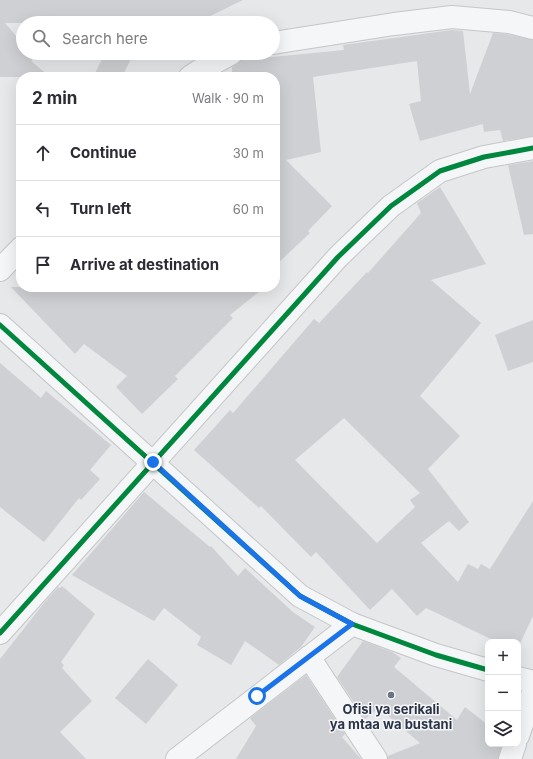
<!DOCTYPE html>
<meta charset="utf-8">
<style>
body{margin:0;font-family:Inter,sans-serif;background:#f2f2f3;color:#2b2b33}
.controls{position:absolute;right:12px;bottom:12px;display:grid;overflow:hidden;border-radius:8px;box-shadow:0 4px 16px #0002}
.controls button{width:36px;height:36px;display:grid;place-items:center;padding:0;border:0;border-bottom:1px solid #e1e1e2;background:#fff;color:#2b2b33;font:20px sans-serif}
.stop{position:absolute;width:12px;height:12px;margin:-9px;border:3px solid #1a73e8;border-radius:50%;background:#fff}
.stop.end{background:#1a73e8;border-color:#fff;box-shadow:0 1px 4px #0008}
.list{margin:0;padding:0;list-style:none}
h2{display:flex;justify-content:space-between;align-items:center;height:52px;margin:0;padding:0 16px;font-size:17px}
h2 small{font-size:13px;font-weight:400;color:#7c7c81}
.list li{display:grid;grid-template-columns:26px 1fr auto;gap:12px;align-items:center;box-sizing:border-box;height:56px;padding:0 16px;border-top:1px solid #e1e1e2}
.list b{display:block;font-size:15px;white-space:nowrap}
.list em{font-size:13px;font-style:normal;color:#7c7c81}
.icon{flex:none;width:22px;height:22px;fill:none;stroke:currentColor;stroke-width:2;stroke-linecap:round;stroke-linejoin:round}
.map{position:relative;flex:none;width:533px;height:759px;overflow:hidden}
.search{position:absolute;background:#fff;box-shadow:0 4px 16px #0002;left:16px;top:16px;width:264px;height:44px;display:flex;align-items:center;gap:10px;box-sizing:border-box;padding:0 14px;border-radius:22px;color:#7c7c81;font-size:15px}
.panel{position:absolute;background:#fff;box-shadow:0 4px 16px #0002;left:16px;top:72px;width:264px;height:220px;border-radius:16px}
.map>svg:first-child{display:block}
</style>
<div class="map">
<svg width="533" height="759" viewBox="0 0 533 759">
<rect width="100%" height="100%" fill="#e6e8ea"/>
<!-- building -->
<g fill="#ced0d3" fill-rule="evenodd">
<polygon points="0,0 243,0 196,23 5,23 23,44 23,53 31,53 35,57 31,61 50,77 0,77"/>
<polygon points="452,30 463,31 470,94 493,33 507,34 533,40 533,136 503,141 500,130 484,132 483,124 420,141 409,104 421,101 417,61 313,77 321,152 286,160 332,206 308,231 310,233 275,266 275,77 232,77 232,67 242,60 344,50 343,45"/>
<polygon points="105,53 134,53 122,77 93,77"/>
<polygon points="533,161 533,234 524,235 508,165"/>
<path d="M 440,187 L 486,264 L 431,280 L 481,323 L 420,396 L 460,436 L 428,469 L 469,522 L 459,531 L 449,521 L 421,543 L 458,582 L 468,564 L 478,569 L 481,564 L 490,569 L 533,501 L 533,616 L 518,648 L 518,642 L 497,642 L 426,608 L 417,616 L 392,589 L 370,610 L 316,552 L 311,557 L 261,506 L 259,508 L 194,450 L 230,410 L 233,413 L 314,319 L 319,323 L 367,272 L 368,273 L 421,213 L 417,203 ZM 344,418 L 420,493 L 410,500 L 415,507 L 377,543 L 295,460 Z"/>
<polygon points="11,287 265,287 230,315 233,318 175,376 178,379 142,414 116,387 127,376 84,344 75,354"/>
<polygon points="533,320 533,362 508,371 495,335"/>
<polygon points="0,363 41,398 46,391 111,445 90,470 100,479 81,500 79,498 44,542 0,507"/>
<polygon points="144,492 210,547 211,546 238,576 245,568 293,612 315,627 301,647 279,665 245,641 231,665 197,645 201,637 164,608 154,621 72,575"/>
<polygon points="62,586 95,614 61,662 64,665 62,668 92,701 60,732 86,759 0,759 0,659 44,603 58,587 60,588"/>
<polygon points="363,641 392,652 401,658 394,667 457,720 465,707 488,725 488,744 502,744 498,759 388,759 388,756 420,743 379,708 365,719 337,677"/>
<polygon points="148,659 178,685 146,724 115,698"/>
<polygon points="306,675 345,734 342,737 361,759 236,759 256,726 250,718"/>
</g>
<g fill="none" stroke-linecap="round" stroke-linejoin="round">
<!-- street casing -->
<g stroke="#c4c6c8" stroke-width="24">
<g id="street">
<polyline points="273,43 394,24 452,17 509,22 533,28"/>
<polyline points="190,77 199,71 232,53"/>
<polyline points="0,270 21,248"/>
<polyline points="0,325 300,596 352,624 436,655 488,670"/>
<polyline points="0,633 338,257 391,206 440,171 484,157 533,148"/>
<polyline points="309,657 376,759"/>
<polyline points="518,678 533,682"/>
<polyline points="518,736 533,692"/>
<polyline points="177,759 352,624"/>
<polyline points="510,759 515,744"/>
</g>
</g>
<!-- street -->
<use href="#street" stroke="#f5f6f7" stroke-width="22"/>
<!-- cycleway casing -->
<g stroke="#f4f6f9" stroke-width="8">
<g id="cycleway">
<polyline points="0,325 300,596 352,624 436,655 488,670"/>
<polyline points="0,633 338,257 391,206 440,171 484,157 533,148"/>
</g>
</g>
<!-- cycleway -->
<use href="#cycleway" stroke="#00873e" stroke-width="5"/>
</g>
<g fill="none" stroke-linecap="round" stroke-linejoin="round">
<!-- route -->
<polyline stroke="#1a73e8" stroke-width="5" points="153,462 300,596 352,624 257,696"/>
</g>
<!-- markers -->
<circle fill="#6c737f" stroke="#f4f6f9" stroke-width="1.5" cx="391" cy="695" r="4"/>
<g text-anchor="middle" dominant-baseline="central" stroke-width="3" stroke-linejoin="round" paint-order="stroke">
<!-- poi labels -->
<g font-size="13" font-weight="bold" fill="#2b3445" stroke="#f4f6f9">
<text x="391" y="709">Ofisi ya serikali<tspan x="391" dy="15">ya mtaa wa bustani</tspan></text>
</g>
</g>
</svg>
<div class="controls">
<button>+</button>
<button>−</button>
<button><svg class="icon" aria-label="layers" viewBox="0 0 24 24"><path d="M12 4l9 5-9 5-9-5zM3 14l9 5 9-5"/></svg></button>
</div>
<div class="stop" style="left:257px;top:696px"></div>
<div class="stop end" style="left:153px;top:462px"></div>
<div class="search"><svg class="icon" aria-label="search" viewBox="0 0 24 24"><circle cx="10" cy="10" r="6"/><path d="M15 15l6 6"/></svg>Search here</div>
<section class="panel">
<h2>2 min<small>Walk · 90 m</small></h2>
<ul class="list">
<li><svg class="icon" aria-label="ahead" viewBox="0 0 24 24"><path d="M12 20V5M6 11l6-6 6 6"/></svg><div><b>Continue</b></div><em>30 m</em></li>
<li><svg class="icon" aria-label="left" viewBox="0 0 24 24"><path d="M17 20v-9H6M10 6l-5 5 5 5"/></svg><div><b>Turn left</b></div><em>60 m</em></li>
<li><svg class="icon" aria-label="arrive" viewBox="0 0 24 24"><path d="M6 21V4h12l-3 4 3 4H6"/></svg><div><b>Arrive at destination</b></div></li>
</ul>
</section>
</div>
